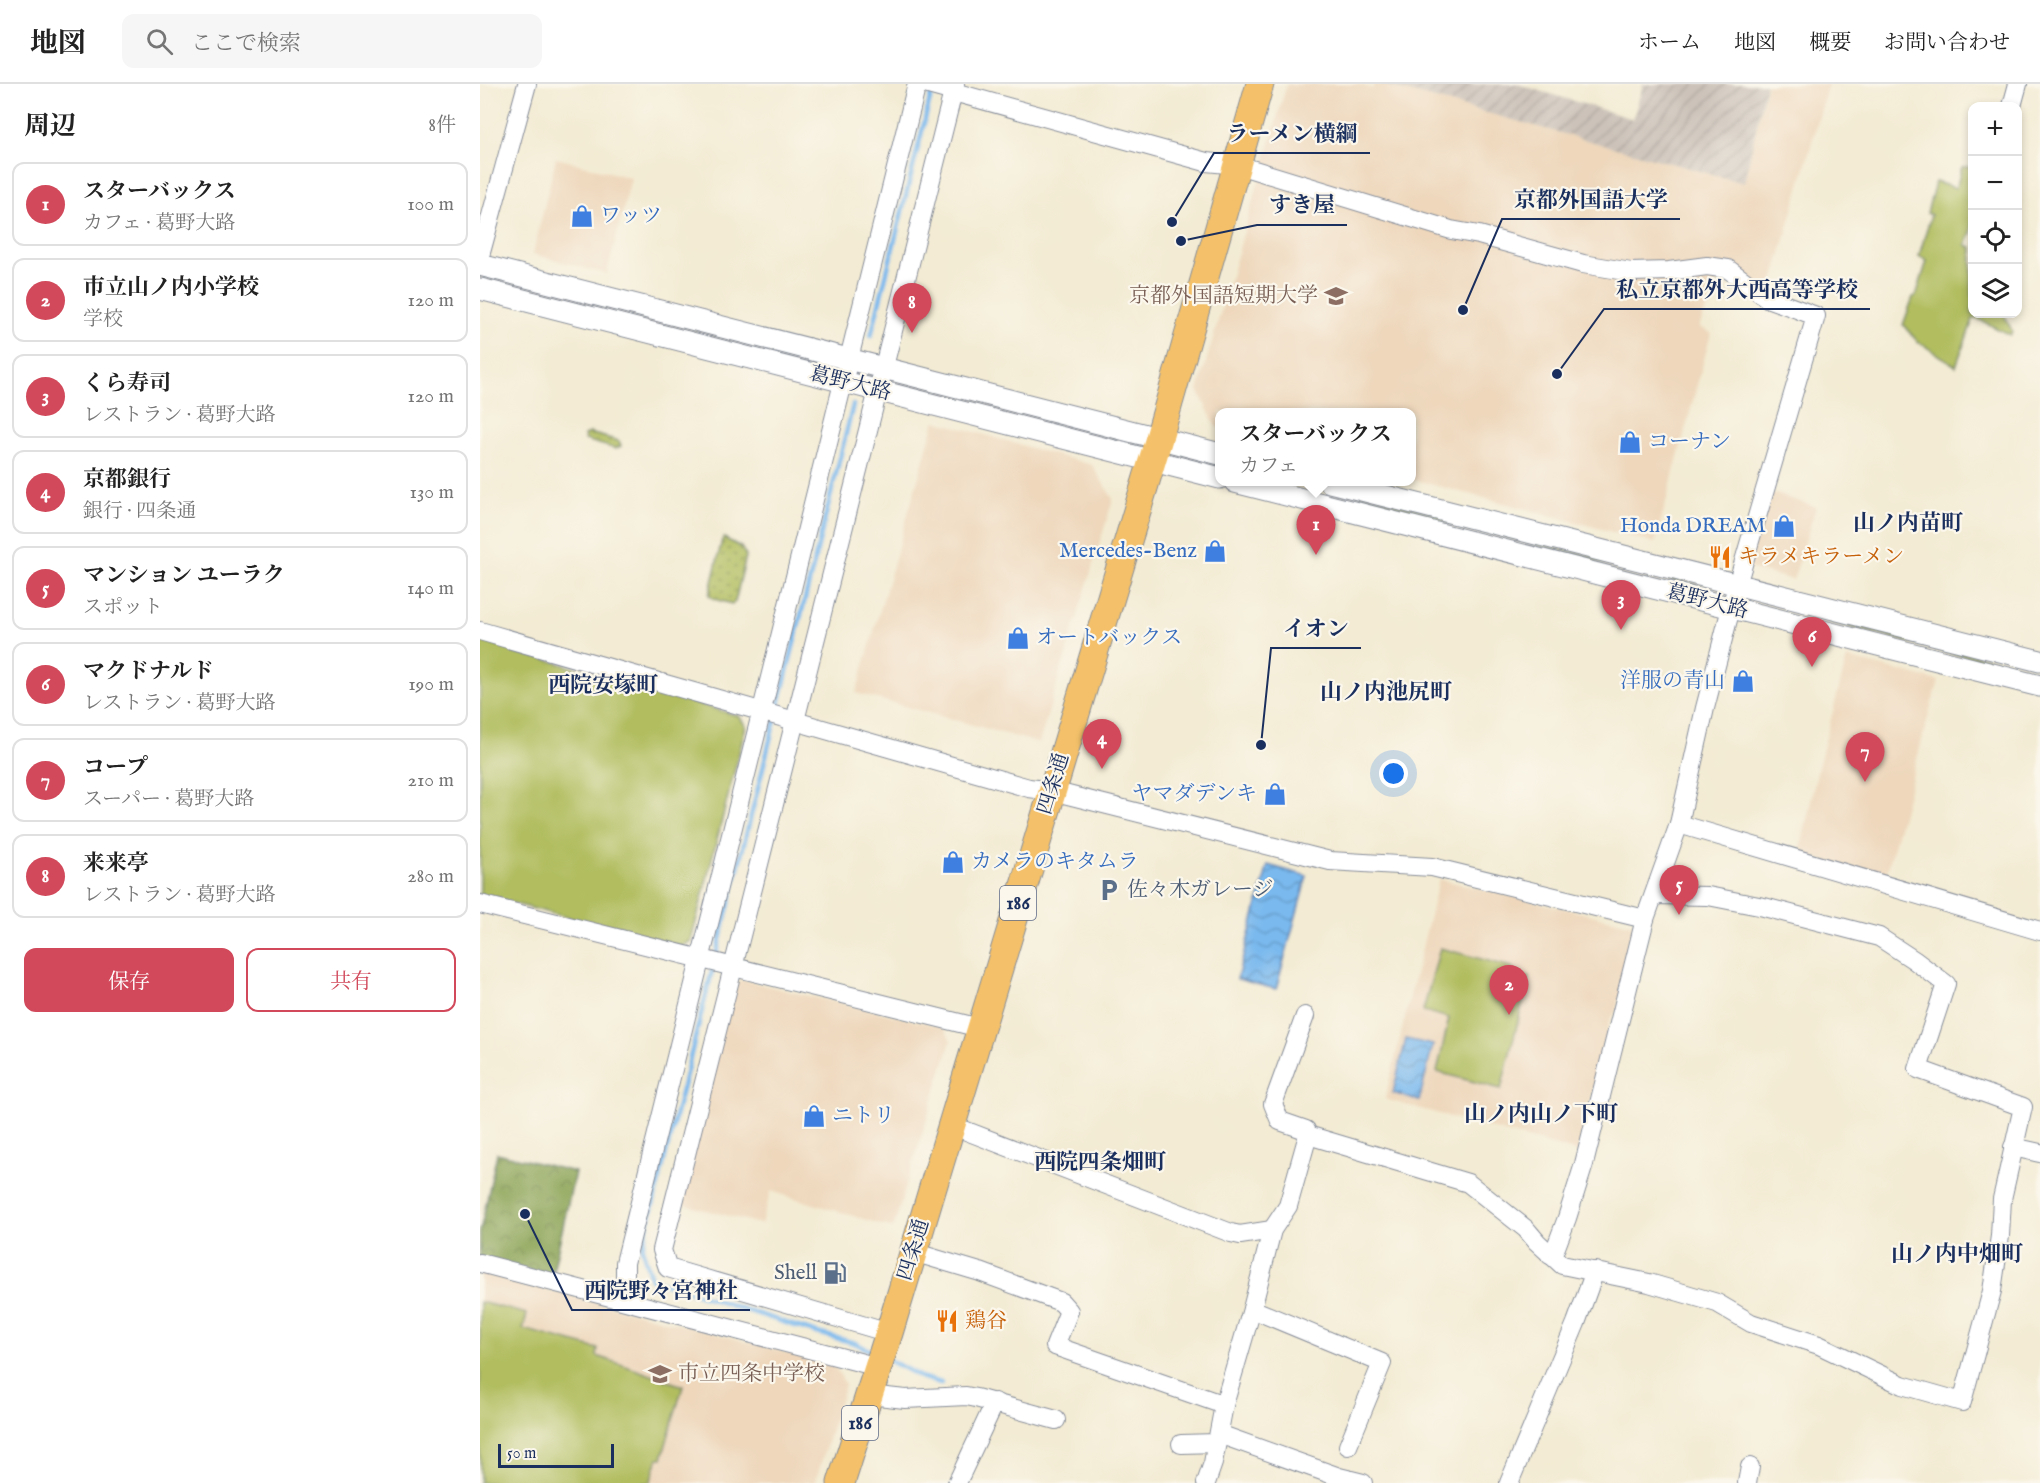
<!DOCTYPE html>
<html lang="ja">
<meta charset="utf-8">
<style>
body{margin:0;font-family:"IM FELL English","Noto Serif JP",serif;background:#f6f6f6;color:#222}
.controls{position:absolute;right:18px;top:18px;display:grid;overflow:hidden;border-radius:12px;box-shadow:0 3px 9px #0003}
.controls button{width:54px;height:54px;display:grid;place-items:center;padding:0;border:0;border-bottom:2px solid #e0e0e0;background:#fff;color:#222;font:30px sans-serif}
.scale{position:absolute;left:18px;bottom:15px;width:116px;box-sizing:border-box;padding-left:6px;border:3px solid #1b2f5e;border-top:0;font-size:16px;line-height:21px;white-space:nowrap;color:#1b2f5e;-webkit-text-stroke:4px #fbf7ec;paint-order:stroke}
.you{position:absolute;left:914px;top:690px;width:21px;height:21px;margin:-15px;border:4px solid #fff;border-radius:50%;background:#1a73e8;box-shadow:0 0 0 9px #1a73e833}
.badge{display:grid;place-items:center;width:39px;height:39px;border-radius:50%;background:#d1495b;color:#fff;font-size:20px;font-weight:700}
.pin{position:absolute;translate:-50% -50px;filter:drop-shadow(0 2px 3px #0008)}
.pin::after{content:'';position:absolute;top:32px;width:21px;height:18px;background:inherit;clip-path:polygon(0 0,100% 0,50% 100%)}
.popup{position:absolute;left:735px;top:324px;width:201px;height:78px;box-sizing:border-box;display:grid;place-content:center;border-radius:12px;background:#fff;filter:drop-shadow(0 2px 4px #0005);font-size:20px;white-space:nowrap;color:#767676}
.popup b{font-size:22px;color:#222}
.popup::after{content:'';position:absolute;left:50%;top:100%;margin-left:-12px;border:12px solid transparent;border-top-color:#fff}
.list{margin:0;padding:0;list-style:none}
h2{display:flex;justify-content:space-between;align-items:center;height:78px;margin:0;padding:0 24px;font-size:26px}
h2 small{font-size:20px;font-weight:400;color:#767676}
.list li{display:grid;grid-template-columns:39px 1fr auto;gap:18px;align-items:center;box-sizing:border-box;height:84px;margin:0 12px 12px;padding:0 12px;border:2px solid #e0e0e0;border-radius:12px}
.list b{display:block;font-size:22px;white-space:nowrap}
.list p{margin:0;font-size:20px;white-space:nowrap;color:#767676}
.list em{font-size:20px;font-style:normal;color:#767676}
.actions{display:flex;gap:12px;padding:18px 24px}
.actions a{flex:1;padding:14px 0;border:2px solid #d1495b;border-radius:12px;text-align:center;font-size:21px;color:#d1495b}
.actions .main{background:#d1495b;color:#fff}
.icon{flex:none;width:33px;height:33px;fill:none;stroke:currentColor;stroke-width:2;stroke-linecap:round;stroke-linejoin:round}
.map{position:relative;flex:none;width:1560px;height:1399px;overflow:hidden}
header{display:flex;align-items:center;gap:36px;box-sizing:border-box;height:84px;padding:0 30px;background:#fff;border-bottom:2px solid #e0e0e0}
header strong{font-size:28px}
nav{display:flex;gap:33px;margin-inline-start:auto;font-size:21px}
.search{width:420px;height:54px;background:#f6f6f6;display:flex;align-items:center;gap:15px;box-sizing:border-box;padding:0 21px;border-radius:12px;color:#767676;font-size:22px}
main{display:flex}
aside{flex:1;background:#fff}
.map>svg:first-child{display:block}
</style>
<header>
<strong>地図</strong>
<div class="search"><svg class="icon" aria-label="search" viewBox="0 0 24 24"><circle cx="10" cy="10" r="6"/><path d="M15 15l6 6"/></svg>ここで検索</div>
<nav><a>ホーム</a><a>地図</a><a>概要</a><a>お問い合わせ</a></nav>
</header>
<main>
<aside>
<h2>周辺<small>8件</small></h2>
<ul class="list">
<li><span class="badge">1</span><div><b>スターバックス</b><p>カフェ · 葛野大路</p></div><em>100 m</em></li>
<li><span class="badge">2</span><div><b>市立山ノ内小学校</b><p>学校</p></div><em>120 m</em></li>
<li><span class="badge">3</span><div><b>くら寿司</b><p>レストラン · 葛野大路</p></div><em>120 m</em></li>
<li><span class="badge">4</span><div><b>京都銀行</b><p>銀行 · 四条通</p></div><em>130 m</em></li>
<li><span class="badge">5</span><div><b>マンション ユーラク</b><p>スポット</p></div><em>140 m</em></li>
<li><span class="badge">6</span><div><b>マクドナルド</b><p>レストラン · 葛野大路</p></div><em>190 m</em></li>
<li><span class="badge">7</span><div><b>コープ</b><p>スーパー · 葛野大路</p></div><em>210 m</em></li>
<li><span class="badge">8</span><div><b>来来亭</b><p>レストラン · 葛野大路</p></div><em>280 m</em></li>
</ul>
<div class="actions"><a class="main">保存</a><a>共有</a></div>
</aside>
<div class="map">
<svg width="1560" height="1399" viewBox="0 0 1560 1399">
<defs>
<pattern id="industrial-furrows" width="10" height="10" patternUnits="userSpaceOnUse" patternTransform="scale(1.5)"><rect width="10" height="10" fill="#ccc2b9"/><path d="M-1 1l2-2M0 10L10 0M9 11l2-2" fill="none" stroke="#afa7a1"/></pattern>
<pattern id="grass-dots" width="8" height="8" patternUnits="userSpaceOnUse" patternTransform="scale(1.5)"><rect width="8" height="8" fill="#b1bd5f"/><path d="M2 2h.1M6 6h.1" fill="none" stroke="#8f9a52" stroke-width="1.8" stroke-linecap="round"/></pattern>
<pattern id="forest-crowns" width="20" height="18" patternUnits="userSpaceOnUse" patternTransform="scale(1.5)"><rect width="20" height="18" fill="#8ca456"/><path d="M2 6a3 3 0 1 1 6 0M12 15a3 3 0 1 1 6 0" fill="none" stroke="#72864a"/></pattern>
<pattern id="water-waves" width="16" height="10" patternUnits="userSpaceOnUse" patternTransform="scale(1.5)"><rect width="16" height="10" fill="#7ab9ee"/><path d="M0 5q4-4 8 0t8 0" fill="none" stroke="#6397c4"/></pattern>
</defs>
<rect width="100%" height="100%" fill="#fbf7ec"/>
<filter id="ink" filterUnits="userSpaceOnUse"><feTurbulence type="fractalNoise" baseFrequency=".0167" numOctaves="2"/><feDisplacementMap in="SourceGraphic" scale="12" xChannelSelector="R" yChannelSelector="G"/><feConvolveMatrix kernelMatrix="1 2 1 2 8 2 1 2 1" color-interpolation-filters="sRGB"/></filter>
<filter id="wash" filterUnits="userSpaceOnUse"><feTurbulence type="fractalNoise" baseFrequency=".008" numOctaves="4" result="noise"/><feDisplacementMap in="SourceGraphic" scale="24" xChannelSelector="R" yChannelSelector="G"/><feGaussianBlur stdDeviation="1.35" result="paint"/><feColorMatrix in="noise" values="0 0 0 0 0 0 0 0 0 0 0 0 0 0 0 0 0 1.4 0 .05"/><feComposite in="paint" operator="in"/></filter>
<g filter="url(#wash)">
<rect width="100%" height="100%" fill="#f3ebd3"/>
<!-- built -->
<g fill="#eed7bb">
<polygon points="807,0 877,0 893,5 894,0 900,0 1264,99 1287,0 1348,0 1289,212 1240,189 1219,243 1231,249 1175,459 932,395 932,328 740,328 740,343 736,343 718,306"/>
<polygon points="76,74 151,94 127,190 53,170"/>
<polygon points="455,337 612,381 633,415 559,659 376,609"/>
<polygon points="1287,407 1336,423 1313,496 1265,483"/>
<polygon points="1367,574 1459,597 1450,625 1405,796 1320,769 1338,684"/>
<polygon points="959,795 1153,841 1147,867 1147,880 1136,928 1130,935 1098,1068 905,1015"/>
<polygon points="262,896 457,942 465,945 471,957 413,1144 291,1107 281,1140 198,1119 254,901"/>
<polygon points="0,1188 350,1280 357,1286 365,1300 335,1399 0,1399"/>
</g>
<!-- industrial -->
<polygon fill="url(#industrial-furrows)" points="900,0 1037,0 1153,35 1163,0 1286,0 1264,99"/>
<!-- grass -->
<g fill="url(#grass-dots)" stroke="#66765e" stroke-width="1.5">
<polygon points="109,349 139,357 141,362 136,365 105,356 104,351"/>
<polygon points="854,402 1217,501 1216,503 949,434"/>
<polygon points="244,454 261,463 266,472 255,518 252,520 234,515 229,511 242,456"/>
<polygon points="1351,535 1545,584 1546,586 1543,587 1349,538 1348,536"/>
</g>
<!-- forest -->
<polygon fill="url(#forest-crowns)" stroke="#546a5a" stroke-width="1.5" points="17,1069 95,1088 72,1192 0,1173 0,1148"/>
<!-- park -->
<g fill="#b1bd5f" stroke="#66765e" stroke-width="1.5">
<polygon points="1482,83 1492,83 1492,146 1486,161 1492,163 1492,230 1524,230 1532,247 1530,251 1494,233 1476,282 1437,257 1423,241 1433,213 1436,212 1447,177 1439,172 1451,131 1447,129 1455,98 1476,104"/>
<polygon points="0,556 259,632 266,642 211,857 201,863 0,811"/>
<polygon points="960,864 1032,883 1034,890 1049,893 1021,1005 957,988 969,934 943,927"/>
<polygon points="0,1218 47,1230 43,1245 118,1265 117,1272 203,1302 182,1374 178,1374 170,1399 0,1399"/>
</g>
<!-- water -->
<g fill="url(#water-waves)" stroke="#4a74a6" stroke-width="1.5">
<polygon points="788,781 827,792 796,905 757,895"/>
<polygon points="926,955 953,961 939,1017 913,1009"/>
</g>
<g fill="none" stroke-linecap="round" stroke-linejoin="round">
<!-- stream -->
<g stroke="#7ab9ee" stroke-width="4.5">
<polyline points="391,252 452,7"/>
<polyline points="297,628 373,321"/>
<polyline points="235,875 295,636"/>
<polyline points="233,883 162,1164 171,1195 337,1249 375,1259 393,1268"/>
<polyline points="409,1276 440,1293 461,1299"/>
</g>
</g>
</g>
<g filter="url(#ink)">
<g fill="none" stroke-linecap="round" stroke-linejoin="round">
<!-- minor casing -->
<g stroke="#878d98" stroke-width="20">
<g id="minor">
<polyline points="445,0 726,78 758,81 971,146 999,151 1103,180 1151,188 1189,187 1227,182 1248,185 1287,214 1336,232 1257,501 1225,624 1199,740 1165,835 1104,1080 1087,1134 1076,1163 1070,1171"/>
<polyline points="1532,22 1538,0"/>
<polyline points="0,172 47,0"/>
<polyline points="0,547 549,704 572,707 850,777 952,783 1165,835"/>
<polyline points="1199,740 1560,847"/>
<polyline points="0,820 500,944"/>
<polyline points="825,932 793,1020 800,1037 826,1046 828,1051"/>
<polyline points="471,1041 751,1149 760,1151 792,1146"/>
<polyline points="1533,1063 1560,1069"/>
<polyline points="433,1168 500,1188 581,1218 589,1227 575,1262 744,1321"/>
<polyline points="0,1179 398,1283"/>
<polyline points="145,1216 145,1179 437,0"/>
<polyline points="772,1225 902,1279 868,1362"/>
<polyline points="409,1249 188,1184 182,1166 475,0"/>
<polyline points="389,1311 425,1315 486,1312 496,1314 576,1336"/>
<polyline points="739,1350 859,1393 883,1399"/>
<polyline points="701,1360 737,1359"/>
<polyline points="477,1399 515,1318"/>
<polyline points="726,1399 733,1379 744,1321 772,1225 792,1146 808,1122 828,1051 988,1099 1046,1145 1057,1158 1082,1181 1169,1199 1237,1219 1271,1239 1339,1261 1422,1301 1482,1318 1512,1207 1520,1152 1522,1115 1543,1023 1438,985 1466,900 1434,876 1399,853 1284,823 1228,812 1175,811"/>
<polyline points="1029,1399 1096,1239 1115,1187"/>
<polyline points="1267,1399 1270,1383"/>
</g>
</g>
<!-- tertiary casing -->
<g stroke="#878d98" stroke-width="23">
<g id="tertiary">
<polyline points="0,181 740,370"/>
<polyline points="0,205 740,394"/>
<polyline points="755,398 1560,602"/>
<polyline points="850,398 1560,577"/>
</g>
</g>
<!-- primary casing -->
<g stroke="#878d98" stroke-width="29">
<polyline id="primary" points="361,1399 409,1249 679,354 780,0"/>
</g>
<!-- minor -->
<use href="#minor" stroke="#fff" stroke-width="18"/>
<!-- tertiary -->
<use href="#tertiary" stroke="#fff" stroke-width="21"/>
<!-- primary -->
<use href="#primary" stroke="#f4c16a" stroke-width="27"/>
</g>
</g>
<!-- icons -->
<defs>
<g id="shop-bare" transform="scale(1.8)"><path d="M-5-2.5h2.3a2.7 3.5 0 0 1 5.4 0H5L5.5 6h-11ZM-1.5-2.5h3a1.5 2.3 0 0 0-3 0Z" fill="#3f7fe0" stroke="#fbf7ec" stroke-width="2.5" paint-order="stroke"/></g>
<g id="university-bare" transform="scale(1.8)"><path d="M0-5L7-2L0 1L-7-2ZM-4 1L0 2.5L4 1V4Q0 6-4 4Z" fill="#8d6e63" stroke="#fbf7ec" stroke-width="2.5" paint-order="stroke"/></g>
<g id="restaurant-bare" transform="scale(1.8)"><path d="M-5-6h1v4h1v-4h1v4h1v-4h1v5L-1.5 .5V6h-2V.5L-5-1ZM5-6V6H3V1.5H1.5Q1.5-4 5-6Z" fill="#e8710a" stroke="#fbf7ec" stroke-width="2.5" paint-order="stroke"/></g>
<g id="parking-bare" transform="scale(1.8)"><path d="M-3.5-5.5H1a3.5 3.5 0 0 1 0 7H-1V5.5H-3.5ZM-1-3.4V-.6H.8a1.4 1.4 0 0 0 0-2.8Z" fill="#5c6f8a" stroke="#fbf7ec" stroke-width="2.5" paint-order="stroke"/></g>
<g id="fuel-bare" transform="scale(1.8)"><path d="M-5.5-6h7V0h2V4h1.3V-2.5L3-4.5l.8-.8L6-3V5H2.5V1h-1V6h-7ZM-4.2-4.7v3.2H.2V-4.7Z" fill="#5c6f8a" stroke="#fbf7ec" stroke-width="2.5" paint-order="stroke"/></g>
<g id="school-bare" transform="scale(1.8)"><path d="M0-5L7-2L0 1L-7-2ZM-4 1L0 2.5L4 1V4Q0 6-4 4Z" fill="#8d6e63" stroke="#fbf7ec" stroke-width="2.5" paint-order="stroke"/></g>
</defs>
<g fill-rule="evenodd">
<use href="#shop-bare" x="102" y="132"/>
<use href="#university-bare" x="856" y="212"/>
<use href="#shop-bare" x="1150" y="358"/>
<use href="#shop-bare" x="1304" y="442"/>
<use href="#shop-bare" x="735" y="467"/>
<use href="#restaurant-bare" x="1240" y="473"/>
<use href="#shop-bare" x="538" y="554"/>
<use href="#shop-bare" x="1263" y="597"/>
<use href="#shop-bare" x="795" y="710"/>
<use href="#shop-bare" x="473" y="778"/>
<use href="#parking-bare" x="629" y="806"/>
<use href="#shop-bare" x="334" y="1032"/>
<use href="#fuel-bare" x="355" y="1189"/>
<use href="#restaurant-bare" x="467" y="1237"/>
<use href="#school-bare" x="180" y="1290"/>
</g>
<g text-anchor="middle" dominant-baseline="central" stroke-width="4.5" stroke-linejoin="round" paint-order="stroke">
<!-- shield labels -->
<g fill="#fbf7ec" stroke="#5e6b89" stroke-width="1.5">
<rect x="520" y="802" width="36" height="34" rx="4.5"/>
<rect x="362" y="1322" width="36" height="34" rx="4.5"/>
</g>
<g font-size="20" font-weight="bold" fill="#1b2f5e">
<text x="538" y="819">186</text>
<text x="380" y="1339">186</text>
</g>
<!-- shop labels -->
<g font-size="21" fill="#366cbe" stroke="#fbf7ec" text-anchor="start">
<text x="120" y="132">ワッツ</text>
<text x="1168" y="358">コーナン</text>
<text x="1286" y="442" text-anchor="end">Honda DREAM</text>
<text x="717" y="467" text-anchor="end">Mercedes-Benz</text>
<text x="556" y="554">オートバックス</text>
<text x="1245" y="597" text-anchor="end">洋服の青山</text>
<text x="777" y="710" text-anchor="end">ヤマダデンキ</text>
<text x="491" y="778">カメラのキタムラ</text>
<text x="352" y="1032">ニトリ</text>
</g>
<!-- education labels -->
<g font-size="21" fill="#785e54" stroke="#fbf7ec" text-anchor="end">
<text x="838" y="212">京都外国語短期大学</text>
<text x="198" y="1290" text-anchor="start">市立四条中学校</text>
</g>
<!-- street labels -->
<g font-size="21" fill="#1b2f5e" stroke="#fbf7ec">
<text transform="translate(370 300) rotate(14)">葛野大路</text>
<text transform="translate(1227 518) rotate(14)">葛野大路</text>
<text transform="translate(574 700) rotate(-73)">四条通</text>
<text transform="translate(434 1166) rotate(-73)">四条通</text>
</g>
<!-- food labels -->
<g font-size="21" fill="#c56008" stroke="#fbf7ec" text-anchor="start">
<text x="1258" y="473">キラメキラーメン</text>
<text x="485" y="1237">鶏谷</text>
</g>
<!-- service labels -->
<g font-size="21" fill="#4e5e75" stroke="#fbf7ec" text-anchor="start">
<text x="647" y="806">佐々木ガレージ</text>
<text x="337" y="1189" text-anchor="end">Shell</text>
</g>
<!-- neighbourhood labels -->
<g font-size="22" font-weight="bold" fill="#1b2f5e" stroke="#fbf7ec">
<text x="1428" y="440">山ノ内苗町</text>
<text x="123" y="602">西院安塚町</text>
<text x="906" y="609">山ノ内池尻町</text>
<text x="1061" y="1031">山ノ内山ノ下町</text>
<text x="620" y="1079">西院四条畑町</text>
<text x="1477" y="1171">山ノ内中畑町</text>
</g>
</g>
<!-- callouts -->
<path fill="none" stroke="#1b2f5e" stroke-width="2" d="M692 138L734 69H890M983 226L1022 135H1200M701 157L777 141H867M1077 290L1124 225H1390M781 661L791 564H881M45 1130L92 1226H270"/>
<g fill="#1b2f5e" stroke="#fbf7ec" stroke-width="2">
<circle cx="692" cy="138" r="6"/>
<circle cx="983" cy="226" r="6"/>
<circle cx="701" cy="157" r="6"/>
<circle cx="1077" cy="290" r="6"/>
<circle cx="781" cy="661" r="6"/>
<circle cx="45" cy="1130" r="6"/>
</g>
<g font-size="22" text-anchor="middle" font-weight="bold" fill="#1b2f5e" stroke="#fbf7ec" stroke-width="4.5" stroke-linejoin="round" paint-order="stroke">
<text x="812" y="57">ラーメン横綱</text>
<text x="1111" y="123">京都外国語大学</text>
<text x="822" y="128">すき屋</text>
<text x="1257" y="213">私立京都外大西高等学校</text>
<text x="836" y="552">イオン</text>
<text x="181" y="1214">西院野々宮神社</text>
</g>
</svg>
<div class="controls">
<button>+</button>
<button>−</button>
<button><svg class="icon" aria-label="locate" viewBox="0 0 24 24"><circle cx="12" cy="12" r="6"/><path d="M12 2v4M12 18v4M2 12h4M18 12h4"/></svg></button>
<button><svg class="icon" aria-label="layers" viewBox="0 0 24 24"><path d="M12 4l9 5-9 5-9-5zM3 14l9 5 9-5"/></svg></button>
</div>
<div class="scale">50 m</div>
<div class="you"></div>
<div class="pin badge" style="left:836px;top:471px">1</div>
<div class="popup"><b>スターバックス</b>カフェ</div>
<div class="pin badge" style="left:1029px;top:931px">2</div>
<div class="pin badge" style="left:1141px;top:546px">3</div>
<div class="pin badge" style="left:622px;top:685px">4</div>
<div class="pin badge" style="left:1199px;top:831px">5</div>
<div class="pin badge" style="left:1332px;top:583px">6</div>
<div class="pin badge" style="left:1385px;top:698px">7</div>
<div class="pin badge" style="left:432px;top:249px">8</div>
</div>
</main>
